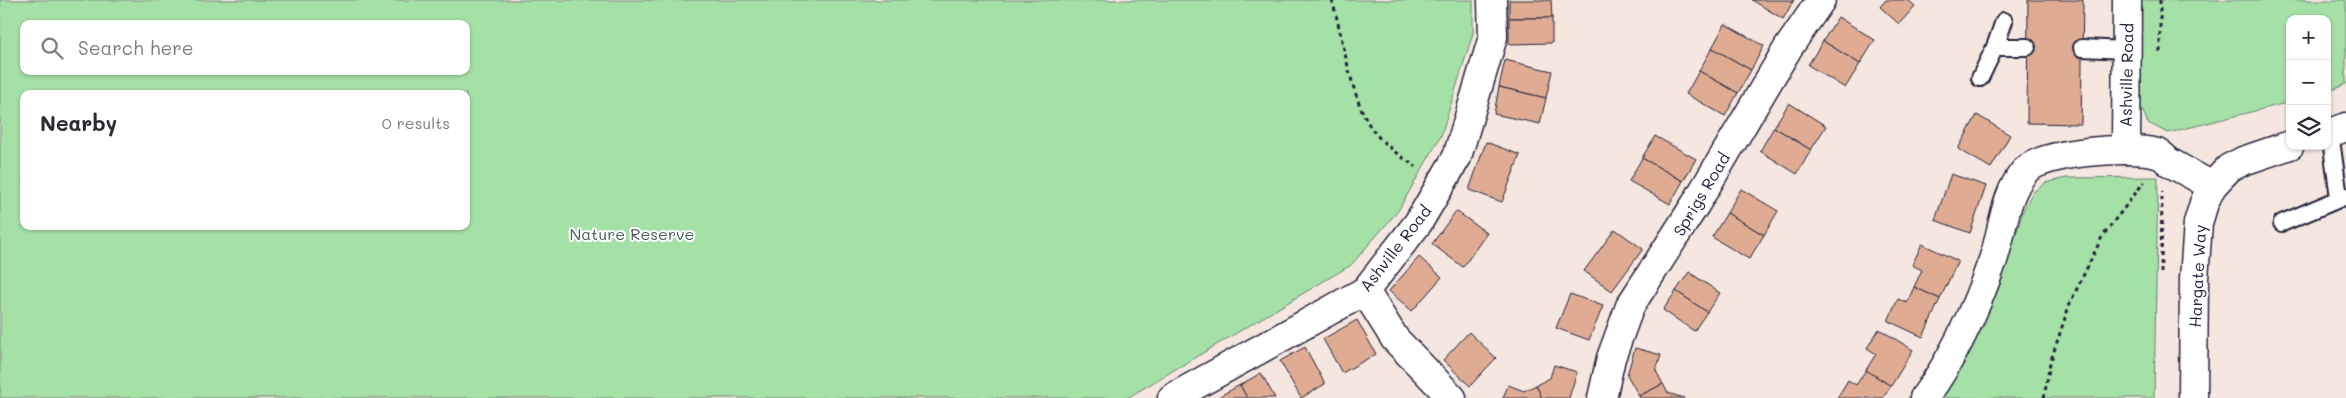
<!DOCTYPE html>
<meta charset="utf-8">
<style>
body{margin:0;font-family:Mali,sans-serif;background:#f7f7f7;color:#2b2b33}
.controls{position:absolute;right:15px;top:15px;display:grid;overflow:hidden;border-radius:10px;box-shadow:0 1px 4px #0004}
.controls button{width:45px;height:45px;display:grid;place-items:center;padding:0;border:0;border-bottom:1px solid #e1e1e2;background:#fff;color:#2b2b33;font:25px sans-serif}
.list{margin:0;padding:0;list-style:none}
h2{display:flex;justify-content:space-between;align-items:center;height:65px;margin:0;padding:0 20px;font-size:21px}
h2 small{font-size:16px;font-weight:400;color:#7c7c81}
.icon{flex:none;width:28px;height:28px;fill:none;stroke:currentColor;stroke-width:2;stroke-linecap:round;stroke-linejoin:round}
.map{position:relative;flex:none;width:2346px;height:398px;overflow:hidden}
.search{position:absolute;background:#fff;box-shadow:0 1px 4px #0004;left:20px;top:20px;width:450px;height:55px;display:flex;align-items:center;gap:12px;box-sizing:border-box;padding:0 18px;border-radius:10px;color:#7c7c81;font-size:19px}
.panel{position:absolute;background:#fff;box-shadow:0 1px 4px #0004;left:20px;top:90px;width:450px;height:140px;border-radius:10px}
.map>svg:first-child{display:block}
</style>
<div class="map">
<svg width="2346" height="398" viewBox="0 0 2346 398">
<rect width="100%" height="100%" fill="#f5e6df"/>
<filter id="ink" filterUnits="userSpaceOnUse"><feTurbulence type="fractalNoise" baseFrequency=".02" numOctaves="2"/><feDisplacementMap in="SourceGraphic" scale="10" xChannelSelector="R" yChannelSelector="G"/><feConvolveMatrix kernelMatrix="1 2 1 2 8 2 1 2 1" color-interpolation-filters="sRGB"/></filter>
<g filter="url(#ink)">
<!-- green -->
<g fill="#a5e0a6" stroke="#648170" fill-rule="evenodd">
<path d="M 0,0 L 1473,0 L 1473,33 L 1441,136 L 1398,211 L 1351,265 L 1127,398 L 0,398 ZM 24,24 L 466,24 L 466,71 L 24,71 ZM 24,94 L 466,94 L 466,226 L 24,226 Z"/>
<polygon points="2141,0 2346,0 2346,84 2327,92 2327,19 2290,19 2290,102 2168,133 2148,123 2139,102"/>
<polygon points="2158,177 2154,398 1941,398 1977,337 2001,282 2023,211 2032,193 2045,183 2066,178"/>
</g>
<!-- building -->
<g fill="#dfac93" stroke="#22223b">
<polygon points="1509,0 1551,0 1552,18 1509,18"/>
<polygon points="1752,0 1794,0 1783,19"/>
<polygon points="1886,0 1908,0 1915,6 1899,24 1880,7"/>
<polygon points="2028,0 2083,0 2081,124 2027,123"/>
<polygon points="1838,17 1875,40 1860,64 1823,41"/>
<polygon points="1509,18 1552,18 1552,43 1509,44"/>
<polygon points="1725,24 1764,46 1751,70 1712,48"/>
<polygon points="1823,41 1860,64 1845,88 1808,65"/>
<polygon points="1712,48 1751,70 1738,93 1699,71"/>
<polygon points="1505,60 1552,71 1546,98 1499,87"/>
<polygon points="1699,71 1738,93 1725,116 1686,94"/>
<polygon points="1499,87 1546,98 1540,124 1494,114"/>
<polygon points="1789,103 1826,126 1811,150 1774,127"/>
<polygon points="1977,115 2010,135 1991,168 1958,149"/>
<polygon points="1774,127 1811,150 1797,174 1760,151"/>
<polygon points="1655,136 1696,159 1683,181 1642,158"/>
<polygon points="1486,142 1520,155 1502,202 1469,190"/>
<polygon points="1642,158 1683,181 1670,204 1629,181"/>
<polygon points="1951,174 1986,186 1970,233 1935,220"/>
<polygon points="1741,189 1778,211 1764,235 1727,213"/>
<polygon points="1456,211 1487,233 1463,267 1432,244"/>
<polygon points="1727,213 1764,235 1749,259 1712,237"/>
<polygon points="1615,229 1643,249 1612,291 1584,271"/>
<polygon points="1922,244 1958,261 1940,299 1914,287 1922,270 1912,265"/>
<polygon points="1419,257 1442,277 1412,311 1389,291"/>
<polygon points="1689,272 1720,293 1707,312 1676,291"/>
<polygon points="1914,287 1940,299 1923,337 1888,321 1898,299 1907,303"/>
<polygon points="1676,291 1707,312 1694,331 1663,310"/>
<polygon points="1570,294 1603,306 1589,340 1556,328"/>
<polygon points="1357,320 1376,354 1342,373 1323,339"/>
<polygon points="1879,329 1913,350 1891,386 1866,370 1876,354 1867,348"/>
<polygon points="1469,332 1496,358 1470,386 1443,360"/>
<polygon points="1305,347 1325,384 1301,398 1280,361"/>
<polygon points="1635,348 1661,355 1656,371 1663,384 1639,396 1627,375"/>
<polygon points="1554,365 1577,372 1569,398 1542,398 1536,385 1550,378"/>
<polygon points="1866,370 1891,386 1883,398 1837,398 1848,380 1856,385"/>
<polygon points="1261,373 1275,398 1247,398 1240,385"/>
<polygon points="1663,384 1668,393 1684,398 1640,398 1639,396"/>
<polygon points="1240,385 1247,398 1219,398 1218,397"/>
<polygon points="1508,385 1524,391 1536,385 1542,398 1503,398"/>
</g>
<g fill="none" stroke-linecap="round" stroke-linejoin="round">
<!-- service casing -->
<g stroke="#22223b" stroke-width="20">
<g id="service">
<polyline points="1995,47 2027,47"/>
<polyline points="2082,48 2126,50"/>
<polyline points="1980,78 1995,47 2004,21"/>
<polyline points="2330,133 2339,197"/>
<polyline points="2282,223 2346,196"/>
</g>
</g>
<!-- minor casing -->
<g stroke="#22223b" stroke-width="31">
<g id="minor">
<polyline points="2126,150 2127,0"/>
<polyline points="1365,291 1395,339 1452,398"/>
<polyline points="1172,398 1365,291 1418,223 1457,157 1493,37 1492,0"/>
<polyline points="1602,398 1611,358 1630,306 1695,205 1788,48 1821,0"/>
<path d="M 1924,398 C 1955,357 1976,308 1993,260 C 2003,232 2004,195 2025,171 C 2043,151 2132,146 2157,153 C 2162,154 2165,159 2169,162 C 2183,170 2198,178 2212,186"/>
</g>
</g>
<!-- tertiary casing -->
<g stroke="#22223b" stroke-width="31">
<g id="tertiary">
<polyline points="2327,134 2346,127"/>
<polyline points="2193,398 2194,279 2198,223 2204,203 2212,186 2229,168 2243,161 2290,145"/>
</g>
</g>
<!-- path -->
<g stroke="#22223b" stroke-width="3" stroke-dasharray="4 4" stroke-linecap="butt">
<path d="M 1332,0 C 1343,37 1350,94 1370,126 C 1382,144 1399,155 1416,167"/>
<polyline points="2160,52 2160,0"/>
<polyline points="2161,273 2162,192"/>
<polyline points="2044,398 2050,363 2070,303 2102,237 2144,182"/>
</g>
<!-- service -->
<use href="#service" stroke="#fff" stroke-width="16"/>
<!-- minor -->
<use href="#minor" stroke="#fff" stroke-width="28"/>
<!-- tertiary -->
<use href="#tertiary" stroke="#fff" stroke-width="28"/>
</g>
</g>
<g text-anchor="middle" dominant-baseline="central" stroke-width="4" stroke-linejoin="round" paint-order="stroke">
<!-- street labels -->
<g font-size="16" fill="#22223b" stroke="#fff">
<text transform="translate(2126 75) rotate(-89)">Ashville Road</text>
<text transform="translate(1701 194) rotate(-59)">Sprigs Road</text>
<text transform="translate(1395 248) rotate(-52)">Ashville Road</text>
<text transform="translate(2197 276) rotate(-87)">Hargate Way</text>
</g>
<!-- park labels -->
<g font-size="16" fill="#495b5b" stroke="#fff">
<text x="632" y="233">Nature Reserve</text>
</g>
</g>
</svg>
<div class="controls">
<button>+</button>
<button>−</button>
<button><svg class="icon" aria-label="layers" viewBox="0 0 24 24"><path d="M12 4l9 5-9 5-9-5zM3 14l9 5 9-5"/></svg></button>
</div>
<div class="search"><svg class="icon" aria-label="search" viewBox="0 0 24 24"><circle cx="10" cy="10" r="6"/><path d="M15 15l6 6"/></svg>Search here</div>
<section class="panel">
<h2>Nearby<small>0 results</small></h2>
<ul class="list">
</ul>
</section>
</div>
